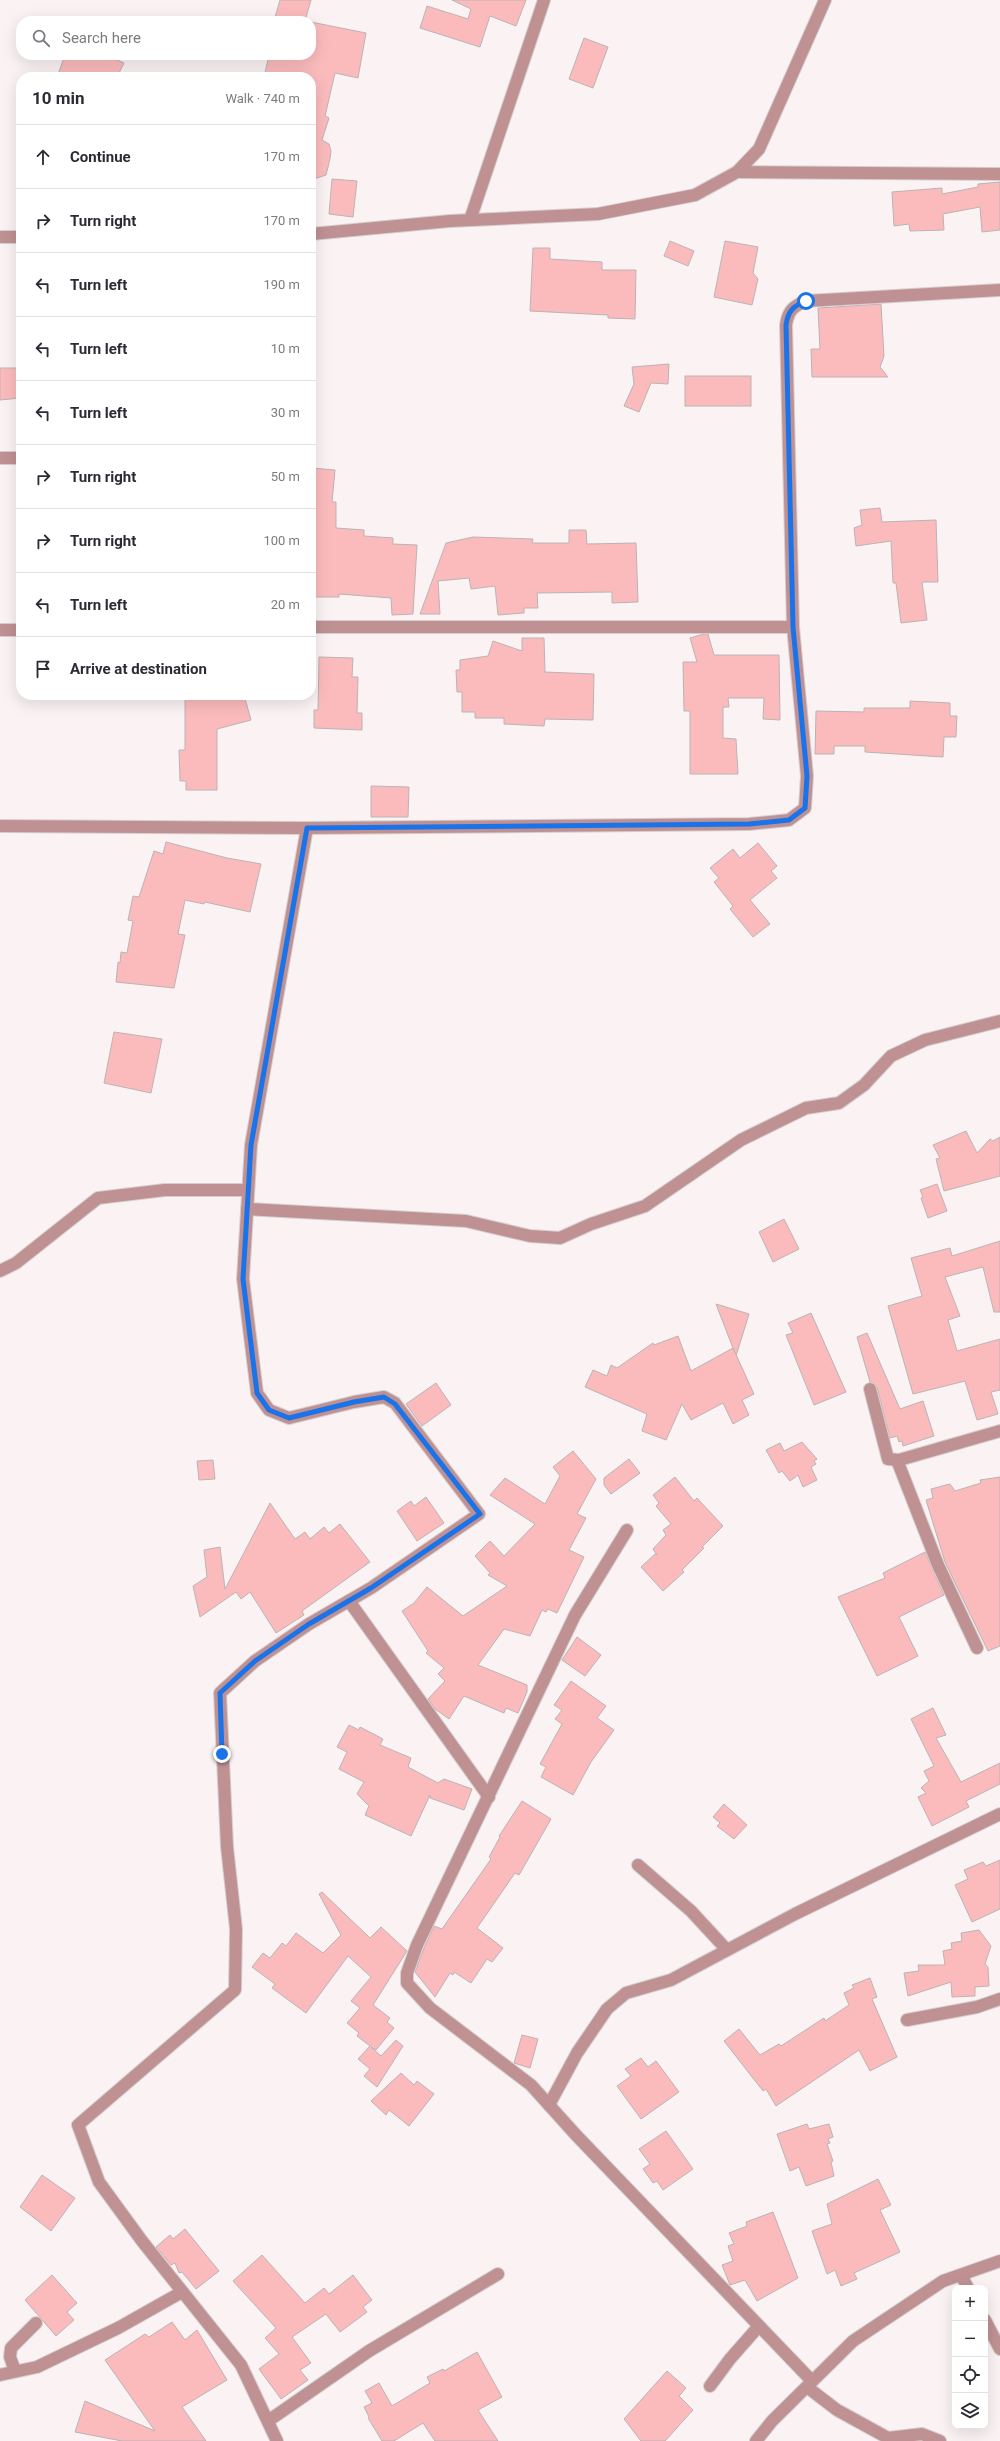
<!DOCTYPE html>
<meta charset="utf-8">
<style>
body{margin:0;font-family:Roboto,sans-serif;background:#f7f7f7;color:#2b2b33}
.controls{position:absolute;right:12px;bottom:12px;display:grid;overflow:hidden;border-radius:8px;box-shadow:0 4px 16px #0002}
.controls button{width:36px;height:36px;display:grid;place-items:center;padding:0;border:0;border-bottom:1px solid #e1e1e2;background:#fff;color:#2b2b33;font:20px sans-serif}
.stop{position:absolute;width:12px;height:12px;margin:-9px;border:3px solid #1a73e8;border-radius:50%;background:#fff}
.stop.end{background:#1a73e8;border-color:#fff;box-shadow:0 1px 4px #0008}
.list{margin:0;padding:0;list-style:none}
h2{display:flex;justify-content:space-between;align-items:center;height:52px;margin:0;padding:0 16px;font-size:17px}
h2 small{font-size:13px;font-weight:400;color:#7c7c81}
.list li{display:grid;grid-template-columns:26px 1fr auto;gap:12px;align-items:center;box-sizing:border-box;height:64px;padding:0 16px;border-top:1px solid #e1e1e2}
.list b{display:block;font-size:15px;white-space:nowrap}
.list em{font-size:13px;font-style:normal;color:#7c7c81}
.icon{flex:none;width:22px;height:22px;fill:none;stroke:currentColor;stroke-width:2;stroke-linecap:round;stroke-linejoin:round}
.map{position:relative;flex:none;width:1000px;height:2441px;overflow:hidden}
.search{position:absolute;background:#fff;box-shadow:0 4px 16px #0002;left:16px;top:16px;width:300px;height:44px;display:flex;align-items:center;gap:10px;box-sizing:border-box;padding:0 14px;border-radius:16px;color:#7c7c81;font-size:15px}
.panel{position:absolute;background:#fff;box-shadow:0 4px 16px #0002;left:16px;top:72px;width:300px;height:628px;border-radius:16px}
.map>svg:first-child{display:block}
</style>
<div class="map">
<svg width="1000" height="2441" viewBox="0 0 1000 2441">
<rect width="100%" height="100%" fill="#fbf3f3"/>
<!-- building -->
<g fill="#fbbbbd" stroke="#bbb3b4">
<polygon points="280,0 311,0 305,21 274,21"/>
<polygon points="452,0 526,0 516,26 490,16 480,47 420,28 427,6 468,19 471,9"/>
<polygon points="311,22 366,33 358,78 335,73 325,116 329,118 322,140 329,144 331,151 330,159 326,175 311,180 311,77 264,77 269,55 311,55"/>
<polygon points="584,38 608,47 593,88 569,79"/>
<polygon points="65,55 106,55 124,63 117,77 57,77"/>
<polygon points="332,179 357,181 353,217 329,214"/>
<polygon points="1000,182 1000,230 982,232 980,207 943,214 944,230 910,231 909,224 894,226 892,192 942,188 942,194 978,187 978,184"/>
<polygon points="670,241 694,251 688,266 664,256"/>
<polygon points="725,241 758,247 753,273 758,279 752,305 714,297"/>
<polygon points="533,248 550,248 550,259 602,262 602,270 636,270 635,319 608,318 608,315 530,311"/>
<polygon points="881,304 884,356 880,367 888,377 812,377 811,349 820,349 818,308"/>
<polygon points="669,364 668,384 651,383 639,412 624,406 634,384 632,367"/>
<polygon points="0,368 18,368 17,374 21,374 21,398 0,400"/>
<rect x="685" y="376" width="66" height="30"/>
<polygon points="311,468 335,470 332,502 336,502 336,528 364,530 364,536 393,538 393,544 417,545 413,614 392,615 391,598 339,594 339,597 311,597"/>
<polygon points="880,508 882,522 936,520 938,582 922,582 927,620 901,623 896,583 893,583 891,541 856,546 854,528 862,525 860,510"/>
<polygon points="569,530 586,530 587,544 636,543 638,602 612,603 612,592 537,593 538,608 524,608 524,613 498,615 495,586 471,589 469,578 438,581 440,614 420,614 446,543 473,537 533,539 532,543 569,543"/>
<polygon points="704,634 708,634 714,655 779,655 780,720 763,719 764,698 728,698 729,707 723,707 723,738 736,739 738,774 690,774 690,711 684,711 683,662 697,662 690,638"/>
<polygon points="522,638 544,638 545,672 594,674 593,720 545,719 544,726 504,724 504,718 475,718 475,712 462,712 462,692 457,692 456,670 460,670 460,660 488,656 493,641 522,651"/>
<polygon points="319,657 353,658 352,677 358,677 357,713 362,713 362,730 314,728 314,710 318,710"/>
<polygon points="185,695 244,695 251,720 217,729 217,790 186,790 186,781 180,781 179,750 185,750"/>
<polygon points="910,701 950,703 950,716 957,716 956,737 944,737 943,757 865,752 865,746 834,746 834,754 815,754 816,711 864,712 864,708 910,708"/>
<polygon points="371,786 409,787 408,817 371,817"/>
<polygon points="166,842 227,858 261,864 250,912 205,902 204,904 185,900 178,934 185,935 174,988 116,982 118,962 120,963 121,952 127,953 133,921 128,920 133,896 139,897 154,851 163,854"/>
<polygon points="758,843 777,866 771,871 777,878 750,900 770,924 753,937 730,909 733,906 714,882 719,878 710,868 733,849 740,858"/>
<polygon points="114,1032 162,1039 151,1093 104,1083"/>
<polygon points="966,1131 977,1153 990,1139 993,1141 1000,1137 1000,1176 944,1191 936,1159 940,1158 933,1145"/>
<polygon points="937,1184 947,1211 928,1218 921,1198 923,1197 920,1190"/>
<polygon points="784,1219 799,1249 773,1262 759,1232"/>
<polygon points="1000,1241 1000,1312 994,1312 983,1267 945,1277 960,1316 948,1320 957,1351 1000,1339 1000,1390 991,1392 998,1414 977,1420 965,1381 913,1394 888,1306 922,1296 911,1258 950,1248 952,1256"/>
<polygon points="716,1304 749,1314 736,1356"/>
<polygon points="811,1313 846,1392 814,1405 786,1335 793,1333 788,1323"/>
<polygon points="867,1333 900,1409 923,1401 934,1436 903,1446 902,1441 899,1442 897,1436 890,1438 877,1387 870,1382 857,1337"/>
<polygon points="678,1336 691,1371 733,1348 754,1394 742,1400 749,1415 733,1424 723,1403 691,1420 682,1404 666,1440 642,1431 647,1414 585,1387 593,1370 607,1376 611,1365 617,1368 653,1343 654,1345"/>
<polygon points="436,1383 451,1405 422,1426 406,1404"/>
<polygon points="802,1442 817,1459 814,1461 816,1464 811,1467 817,1480 803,1487 798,1475 790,1481 782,1471 779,1473 766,1450 780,1443 784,1451"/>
<polygon points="573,1451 596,1479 577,1514 586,1518 569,1550 584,1557 557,1613 548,1609 546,1612 542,1610 530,1636 504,1629 478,1665 527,1685 527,1692 518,1713 506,1708 504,1713 464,1696 449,1719 435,1709 428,1699 445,1681 438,1674 444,1668 426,1653 428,1651 402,1611 414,1603 427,1587 463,1616 507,1586 488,1575 490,1573 475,1556 490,1541 504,1556 535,1524 490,1495 505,1478 545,1504 560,1476 553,1467"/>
<polygon points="629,1459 640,1473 611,1494 604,1485 604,1478"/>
<polygon points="213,1460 215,1479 199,1480 197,1461"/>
<polygon points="675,1477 694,1501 697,1498 723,1526 702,1547 704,1548 682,1570 684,1572 663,1591 641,1567 655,1554 657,1555 653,1549 666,1535 663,1530 671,1524 656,1506 659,1503 653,1495"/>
<polygon points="1000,1477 1000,1646 988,1651 945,1562 926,1500 933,1498 931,1489 950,1484 955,1491 981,1483 980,1480"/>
<polygon points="426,1497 444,1523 417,1541 397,1511 411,1501 414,1506"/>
<polygon points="270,1503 295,1539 305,1532 310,1539 324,1527 329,1533 340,1524 370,1562 302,1611 304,1615 276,1633 250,1592 241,1599 236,1592 200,1617 193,1586 207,1577 204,1550 220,1547 225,1589"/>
<polygon points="925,1552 944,1595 899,1617 918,1656 877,1676 838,1597 885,1578 883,1573"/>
<polygon points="577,1637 601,1655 585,1676 562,1660"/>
<polygon points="571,1681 606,1706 597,1718 614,1730 591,1762 573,1795 541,1777 546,1767 540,1764 562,1724 555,1719 562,1710 554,1705"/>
<polygon points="933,1708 946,1735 936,1738 961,1782 1000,1763 1000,1784 966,1801 969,1807 932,1826 918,1797 926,1793 921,1788 929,1781 924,1771 934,1766 911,1719"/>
<polygon points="349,1725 359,1730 360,1727 383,1739 380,1745 411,1758 408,1767 438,1783 444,1779 472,1789 464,1810 430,1798 430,1795 411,1836 365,1815 369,1806 357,1794 364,1782 339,1769 347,1752 337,1747"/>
<polygon points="522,1801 551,1819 519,1875 515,1873 477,1928 503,1948 492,1962 487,1959 471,1983 454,1972 453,1975 450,1973 435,1997 415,1972 424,1948 434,1926 442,1929 491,1859 489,1857 500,1837 499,1836"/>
<polygon points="724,1804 747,1825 734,1839 717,1826 720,1823 713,1817"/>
<polygon points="1000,1860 1000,1909 972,1922 955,1885 968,1879 964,1870 983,1862 986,1866"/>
<polygon points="322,1892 370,1938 381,1927 407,1951 373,2005 390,2018 387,2022 394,2028 376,2050 371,2047 381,2056 396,2040 403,2046 377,2087 364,2076 370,2069 358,2059 370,2046 357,2036 359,2033 347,2023 360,2008 351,2001 371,1977 348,1956 306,2013 272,1988 275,1984 252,1967 263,1953 270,1958 282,1943 286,1946 296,1933 323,1953 341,1935 319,1894"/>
<polygon points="979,1930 991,1946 985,1964 988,1967 989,1986 975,1987 975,1996 952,1997 951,1982 908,1996 904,1973 919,1971 918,1965 945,1965 943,1951 952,1949 951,1943 962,1941 961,1933"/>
<polygon points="870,1978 877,1997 872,1999 897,2057 870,2071 859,2050 776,2106 766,2089 763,2091 724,2041 739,2029 760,2055 779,2044 781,2046 824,2018 825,2021 849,2005 844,1993 854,1988 852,1985"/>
<polygon points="522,2035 538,2039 530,2068 514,2063"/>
<polygon points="641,2058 648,2067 656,2061 679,2092 641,2119 617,2086 631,2076 625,2069"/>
<polygon points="401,2073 414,2085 417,2081 434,2094 409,2126 389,2110 386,2115 371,2101"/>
<polygon points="807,2124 809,2129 829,2124 833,2137 828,2139 830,2143 827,2144 833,2161 831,2162 834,2176 806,2186 799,2167 790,2171 777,2134"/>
<polygon points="666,2131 693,2169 663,2190 657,2181 653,2183 643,2169 650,2164 639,2149"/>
<polygon points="42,2175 75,2198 51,2231 20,2207"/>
<polygon points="878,2179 891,2205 880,2210 900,2252 854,2273 857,2279 841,2286 835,2270 827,2274 812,2231 832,2224 827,2204"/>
<polygon points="773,2212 798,2278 757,2301 745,2280 730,2285 722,2265 733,2261 728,2246 734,2244 729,2233 747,2226 746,2222"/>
<polygon points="185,2229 219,2271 196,2289 182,2272 179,2273 175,2263 171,2265 156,2247 170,2235 173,2239"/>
<polygon points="262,2255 305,2303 324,2288 329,2294 353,2275 372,2300 363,2307 367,2312 340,2332 326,2314 292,2337 311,2363 300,2370 308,2380 281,2399 259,2369 279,2354 265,2338 276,2328 233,2281"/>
<polygon points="52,2275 77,2303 67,2312 74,2320 56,2336 25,2300"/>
<polygon points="172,2322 185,2340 197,2330 227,2380 182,2407 206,2441 122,2441 75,2432 85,2401 155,2431 105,2360 145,2334 149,2337"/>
<polygon points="477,2352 502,2397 478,2410 498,2441 435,2441 423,2423 394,2441 382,2441 368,2418 369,2417 364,2407 372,2403 365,2391 379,2383 392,2406 430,2383 427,2377 443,2369 444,2371"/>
<polygon points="667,2371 686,2388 679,2396 693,2410 665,2441 641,2441 624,2419"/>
</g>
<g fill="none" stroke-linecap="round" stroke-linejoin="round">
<!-- street casing -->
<g stroke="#d6cfcf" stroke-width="14">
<g id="street">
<polyline points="737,172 1000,174"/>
<polyline points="470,220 544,0"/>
<polyline points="311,234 450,221 598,214 695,195 737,172 759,149 825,0"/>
<polyline points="0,237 21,237"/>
<polyline points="0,458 21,458"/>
<polyline points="311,627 793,627"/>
<polyline points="0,630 21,630"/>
<path d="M 0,826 L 307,828 L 749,824 L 789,820 L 805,808 L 807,776 L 793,627 L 786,325 C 788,311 793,306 806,301 L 1000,290"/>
<polyline points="247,1209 466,1221 530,1236 560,1238 591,1224 645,1206 741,1140 806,1108 839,1103 864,1085 891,1056 925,1040 1000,1021"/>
<polyline points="0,1271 16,1263 98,1198 165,1190 248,1190"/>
<polyline points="870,1389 888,1459 899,1460 1000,1431"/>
<polyline points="897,1460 938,1565 977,1648"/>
<polyline points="627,1530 575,1615 417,1945 407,1973 407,1983 430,2008 531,2085 576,2135 812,2381"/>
<polyline points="349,1601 489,1797"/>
<polyline points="638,1865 691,1911 727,1950"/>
<polyline points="907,2020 977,2007 1000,1999"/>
<polyline points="549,2105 577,2053 607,2009 626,1993 671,1980 795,1914 1000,1814"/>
<polyline points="961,2275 968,2288"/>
<polyline points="985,2320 1000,2349"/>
<polyline points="15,2371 10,2357 11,2348 36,2323"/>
<polyline points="0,2375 37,2367 118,2328 182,2292"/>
<polyline points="710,2386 730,2359 759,2326"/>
<polyline points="807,2387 837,2410 888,2438 922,2434 940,2441"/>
<polyline points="268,2421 369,2351 498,2274"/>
<polyline points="277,2441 241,2365 142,2241 99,2182 78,2125 235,1990 236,1929 227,1847 220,1693 255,1661 309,1624 371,1588 479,1514 395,1403 384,1397 354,1402 289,1418 269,1410 257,1393 243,1279 251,1145 307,828"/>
<polyline points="756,2441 772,2421 853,2341 943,2281 1000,2261"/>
</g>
</g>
<!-- street -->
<use href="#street" stroke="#bf9193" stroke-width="12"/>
</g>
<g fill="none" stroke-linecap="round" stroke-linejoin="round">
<!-- route -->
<path stroke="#1a73e8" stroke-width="5" d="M 222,1754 L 220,1693 L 255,1661 L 309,1624 L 371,1588 L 480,1514 L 395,1404 L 384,1397 L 354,1402 L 289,1418 L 269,1410 L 257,1393 L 243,1279 L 251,1145 L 307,828 L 749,824 L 789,820 L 805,808 L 807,776 L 793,627 L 786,325 C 788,311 793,306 806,301"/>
</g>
</svg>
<div class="controls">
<button>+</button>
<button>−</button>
<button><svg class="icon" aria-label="locate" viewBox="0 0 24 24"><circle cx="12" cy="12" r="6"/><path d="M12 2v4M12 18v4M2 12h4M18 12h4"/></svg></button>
<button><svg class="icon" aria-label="layers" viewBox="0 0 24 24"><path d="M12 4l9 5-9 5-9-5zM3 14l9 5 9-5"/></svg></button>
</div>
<div class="stop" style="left:806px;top:301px"></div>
<div class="stop end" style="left:222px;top:1754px"></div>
<div class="search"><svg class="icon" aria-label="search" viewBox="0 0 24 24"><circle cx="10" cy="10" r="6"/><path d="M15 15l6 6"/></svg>Search here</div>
<section class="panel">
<h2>10 min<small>Walk · 740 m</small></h2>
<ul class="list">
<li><svg class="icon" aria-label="ahead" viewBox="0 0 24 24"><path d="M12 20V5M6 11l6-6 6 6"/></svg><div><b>Continue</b></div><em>170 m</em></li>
<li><svg class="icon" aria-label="right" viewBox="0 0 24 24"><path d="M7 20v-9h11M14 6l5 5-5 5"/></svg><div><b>Turn right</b></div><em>170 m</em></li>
<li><svg class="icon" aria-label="left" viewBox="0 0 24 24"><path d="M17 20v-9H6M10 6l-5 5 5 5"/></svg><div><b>Turn left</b></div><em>190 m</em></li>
<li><svg class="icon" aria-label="left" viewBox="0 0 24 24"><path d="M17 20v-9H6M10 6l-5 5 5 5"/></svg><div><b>Turn left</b></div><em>10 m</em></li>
<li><svg class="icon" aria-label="left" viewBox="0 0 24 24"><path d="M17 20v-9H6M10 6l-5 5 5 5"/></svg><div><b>Turn left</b></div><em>30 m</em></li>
<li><svg class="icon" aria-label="right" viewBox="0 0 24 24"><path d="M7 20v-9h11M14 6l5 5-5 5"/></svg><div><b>Turn right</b></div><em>50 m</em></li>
<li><svg class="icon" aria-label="right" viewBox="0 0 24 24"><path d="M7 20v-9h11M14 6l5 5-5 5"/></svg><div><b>Turn right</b></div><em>100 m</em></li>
<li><svg class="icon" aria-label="left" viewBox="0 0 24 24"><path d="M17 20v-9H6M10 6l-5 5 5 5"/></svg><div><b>Turn left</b></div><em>20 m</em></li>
<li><svg class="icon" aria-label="arrive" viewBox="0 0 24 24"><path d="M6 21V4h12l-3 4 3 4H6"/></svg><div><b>Arrive at destination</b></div></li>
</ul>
</section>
</div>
